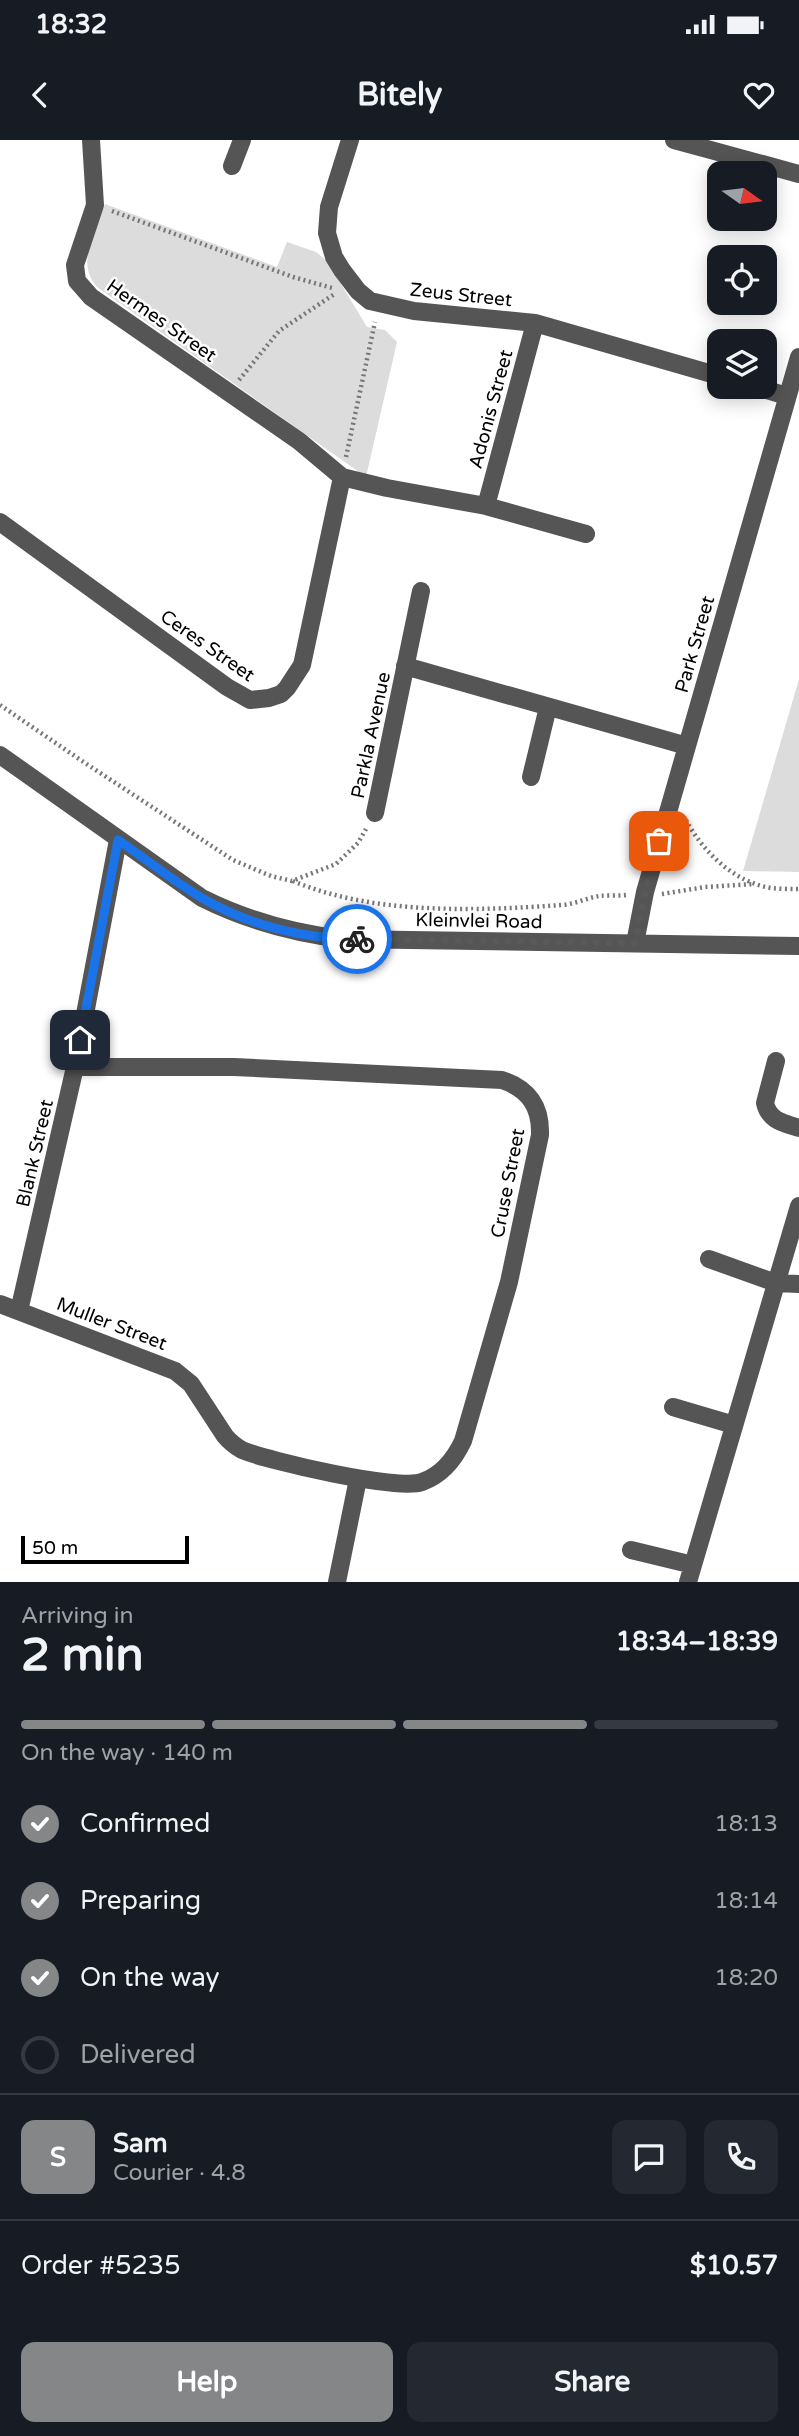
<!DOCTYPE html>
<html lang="en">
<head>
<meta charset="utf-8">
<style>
	body { margin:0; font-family:"Varela Round",sans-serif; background:#242831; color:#f1f3f6; height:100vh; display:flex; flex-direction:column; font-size:26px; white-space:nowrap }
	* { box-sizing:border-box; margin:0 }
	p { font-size:23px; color:#9ea1a6 }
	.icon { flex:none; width:38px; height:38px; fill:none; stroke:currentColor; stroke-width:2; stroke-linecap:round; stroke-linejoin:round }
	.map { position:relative; height:1442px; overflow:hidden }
	.panel { display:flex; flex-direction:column; background:#171b24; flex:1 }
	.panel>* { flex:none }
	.needle { width:46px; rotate:104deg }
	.buttons { position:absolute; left:707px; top:21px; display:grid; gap:14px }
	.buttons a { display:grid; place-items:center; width:70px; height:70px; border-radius:14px; background:#171b24; box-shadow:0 4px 18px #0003; font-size:35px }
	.scale { position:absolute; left:21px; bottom:18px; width:168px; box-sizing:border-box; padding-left:7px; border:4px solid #000; border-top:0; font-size:19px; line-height:24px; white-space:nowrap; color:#000; -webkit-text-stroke:5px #fff; paint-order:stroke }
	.pin { position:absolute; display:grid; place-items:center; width:60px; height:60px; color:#fff; margin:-30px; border-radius:14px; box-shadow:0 4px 10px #0006 }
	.courier { position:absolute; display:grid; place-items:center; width:70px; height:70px; margin:-35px; border:5px solid #1a73e8; border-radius:50%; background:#fff; color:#222; box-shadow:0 2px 9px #0007 }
	.headline em { font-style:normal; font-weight:700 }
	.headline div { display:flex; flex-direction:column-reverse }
	.headline { display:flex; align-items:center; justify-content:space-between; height:119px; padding:0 21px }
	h1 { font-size:46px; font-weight:700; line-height:52px }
	.bar { display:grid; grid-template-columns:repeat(4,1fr); gap:10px 7px; align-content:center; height:84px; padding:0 21px }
	.bar i { height:9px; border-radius:5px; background:#363941 }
	.bar .on { background:#858687 }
	.bar p { grid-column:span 4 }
	.line { display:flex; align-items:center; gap:18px; padding:0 21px; border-top:2px solid #363941 }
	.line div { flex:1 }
	.round { display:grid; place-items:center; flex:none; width:74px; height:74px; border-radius:14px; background:#242831 }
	ol { padding:0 21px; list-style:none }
	li { display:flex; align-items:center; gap:21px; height:77px }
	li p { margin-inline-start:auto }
	li .icon { padding:7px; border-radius:50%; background:#858687; color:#fff; stroke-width:4 }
	li:last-child { color:#9ea1a6 }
	li i { width:38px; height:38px; border:4px solid #363941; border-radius:50% }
	.action { display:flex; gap:14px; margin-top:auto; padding:14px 21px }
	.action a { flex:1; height:80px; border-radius:14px; background:#858687; color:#fff; font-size:28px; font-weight:700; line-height:80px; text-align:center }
	.action a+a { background:#242831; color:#f1f3f6 }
	.status { display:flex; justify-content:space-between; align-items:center; height:49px; padding:0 35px; background:#171b24; direction:ltr }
	.status svg { height:19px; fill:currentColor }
	header { display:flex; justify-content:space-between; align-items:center; height:91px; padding:0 21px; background:#171b24; font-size:32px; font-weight:700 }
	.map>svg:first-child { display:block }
</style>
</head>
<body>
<div class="status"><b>18:32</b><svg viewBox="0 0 49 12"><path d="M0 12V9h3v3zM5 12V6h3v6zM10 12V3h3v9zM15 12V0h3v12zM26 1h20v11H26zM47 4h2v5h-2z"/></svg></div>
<header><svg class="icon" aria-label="back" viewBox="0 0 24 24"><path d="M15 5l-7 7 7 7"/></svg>Bitely<svg class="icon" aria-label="heart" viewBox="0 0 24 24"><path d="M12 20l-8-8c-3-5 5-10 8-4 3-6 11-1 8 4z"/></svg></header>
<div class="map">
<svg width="799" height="1442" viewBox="0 0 799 1442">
	<rect width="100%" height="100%" fill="#fff"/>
	<path fill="#dcdcdc" d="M 105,64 L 277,127 L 287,102 L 316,112 L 327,121 L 367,187 L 385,190 L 397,202 L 366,337 L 97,147 C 75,122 96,91 105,64 Z
		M 799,539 L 799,732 L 743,731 Z"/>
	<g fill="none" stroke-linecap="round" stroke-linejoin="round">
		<path stroke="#777" stroke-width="4.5" stroke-dasharray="2 3.5" stroke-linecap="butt" d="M 112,71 L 293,137 L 332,148
			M 239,240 L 279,191 L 336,153
			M 346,317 L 375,182
			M 0,565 L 85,623 L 233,720 L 271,736 L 292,741 L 336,724 L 358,703 L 366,689
			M 686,680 C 703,712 734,742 771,748 C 780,749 790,749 799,749
			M 293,741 C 374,775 475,771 562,765 C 575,764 587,758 599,756 C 607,755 617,756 626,755
			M 662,754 L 705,747 L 754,744"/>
		<path stroke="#555" stroke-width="18" d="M 91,0 L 95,65 L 75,125 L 77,141 L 91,157 L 299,301 L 342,337 L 387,348 L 486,366 L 586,394
			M 350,0 L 329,67 L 327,93 L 334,117 L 342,130 L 358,151 L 370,161 L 414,171 L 535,183 L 719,236
			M 674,0 L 799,34
			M 232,26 L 242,0
			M 756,247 L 787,256
			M 486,366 L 535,183
			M 0,382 L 227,547 L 250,560 L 269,558 L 281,554 L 287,548 L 302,525 L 342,337
			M 405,526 L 687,606
			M 0,615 L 202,758 C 248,781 292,793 343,799 L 799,806
			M 531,637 L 548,567
			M 375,673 L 421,451
			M 635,803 L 645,752 L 799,217
			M 776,921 L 765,963 C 769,981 784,983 799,988
			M 709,1119 L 776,1143 L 799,1144
			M 0,1164 L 175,1231 L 191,1244 L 225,1296 C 230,1302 235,1306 242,1310 C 268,1321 398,1351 422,1342 C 442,1335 454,1320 463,1301 L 509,1142 L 540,995 C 541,967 529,949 502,940 L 234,927 L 75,927
			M 19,1171 L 75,927 L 118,700
			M 673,1267 L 734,1285
			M 631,1410 L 693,1425
			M 337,1442 L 358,1339
			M 688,1442 L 799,1066"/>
	</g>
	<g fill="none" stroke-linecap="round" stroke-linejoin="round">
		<path stroke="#595959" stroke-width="7" stroke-dasharray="0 12.6" d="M 357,799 L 635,803 L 645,752 L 659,701"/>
		<path stroke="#1a73e8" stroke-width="9" d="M 80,900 L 118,700 C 146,719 173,741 202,758 C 248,785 304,799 357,799"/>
	</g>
	<g text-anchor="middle" stroke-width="5" stroke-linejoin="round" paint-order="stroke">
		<g font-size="19" fill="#000" stroke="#fff">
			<text transform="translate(461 154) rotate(6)" y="7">Zeus Street</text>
			<text transform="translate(162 180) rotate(35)" y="7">Hermes Street</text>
			<text transform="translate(490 269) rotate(-75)" y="7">Adonis Street</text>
			<text transform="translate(694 504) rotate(-74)" y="7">Park Street</text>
			<text transform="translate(208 505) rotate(35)" y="7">Ceres Street</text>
			<text transform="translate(370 595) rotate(-78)" y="7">Parkla Avenue</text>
			<text transform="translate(479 780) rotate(1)" y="7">Kleinvlei Road</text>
			<text transform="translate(34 1013) rotate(-77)" y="7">Blank Street</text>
			<text transform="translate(507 1043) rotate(-79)" y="7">Cruse Street</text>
			<text transform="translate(112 1183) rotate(21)" y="7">Muller Street</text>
		</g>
	</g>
</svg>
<div class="buttons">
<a><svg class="needle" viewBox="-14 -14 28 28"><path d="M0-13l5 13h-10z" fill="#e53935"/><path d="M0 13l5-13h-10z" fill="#9ea1a6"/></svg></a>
<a><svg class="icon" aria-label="locate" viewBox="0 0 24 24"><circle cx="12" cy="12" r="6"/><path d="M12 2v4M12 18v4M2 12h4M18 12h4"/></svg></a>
<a><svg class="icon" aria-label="layers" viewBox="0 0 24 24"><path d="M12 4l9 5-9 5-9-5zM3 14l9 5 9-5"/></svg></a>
</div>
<div class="scale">50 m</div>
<div class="pin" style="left:659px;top:701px;background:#ea580c"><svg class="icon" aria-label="bag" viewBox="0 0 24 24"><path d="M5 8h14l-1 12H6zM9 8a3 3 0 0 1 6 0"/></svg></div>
<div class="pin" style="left:80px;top:900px;background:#1f2937"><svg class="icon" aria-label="home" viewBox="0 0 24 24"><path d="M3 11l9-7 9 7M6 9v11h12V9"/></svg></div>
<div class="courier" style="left:357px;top:799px"><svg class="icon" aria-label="bike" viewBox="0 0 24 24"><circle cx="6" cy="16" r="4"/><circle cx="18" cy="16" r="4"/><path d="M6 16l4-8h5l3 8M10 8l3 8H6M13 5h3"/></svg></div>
</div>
<section class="panel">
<div class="headline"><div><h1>2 min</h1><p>Arriving in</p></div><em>18:34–18:39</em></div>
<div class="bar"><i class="on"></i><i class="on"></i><i class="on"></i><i></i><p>On the way · 140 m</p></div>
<ol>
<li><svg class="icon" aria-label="check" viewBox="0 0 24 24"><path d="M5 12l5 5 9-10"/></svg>Confirmed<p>18:13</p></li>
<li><svg class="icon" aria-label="check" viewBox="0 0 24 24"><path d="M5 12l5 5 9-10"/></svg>Preparing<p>18:14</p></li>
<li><svg class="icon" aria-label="check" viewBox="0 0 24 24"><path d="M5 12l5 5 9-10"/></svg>On the way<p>18:20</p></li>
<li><i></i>Delivered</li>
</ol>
<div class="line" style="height:126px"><b class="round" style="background:#858687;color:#fff">S</b><div><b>Sam</b><p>Courier · 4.8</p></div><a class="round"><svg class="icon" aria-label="chat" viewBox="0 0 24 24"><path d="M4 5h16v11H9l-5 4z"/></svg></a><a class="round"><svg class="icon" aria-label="phone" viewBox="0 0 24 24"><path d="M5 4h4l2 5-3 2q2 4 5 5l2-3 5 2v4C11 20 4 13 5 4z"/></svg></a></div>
<div class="line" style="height:91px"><div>Order #5235</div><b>$10.57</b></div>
<div class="action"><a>Help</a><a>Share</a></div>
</section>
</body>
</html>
